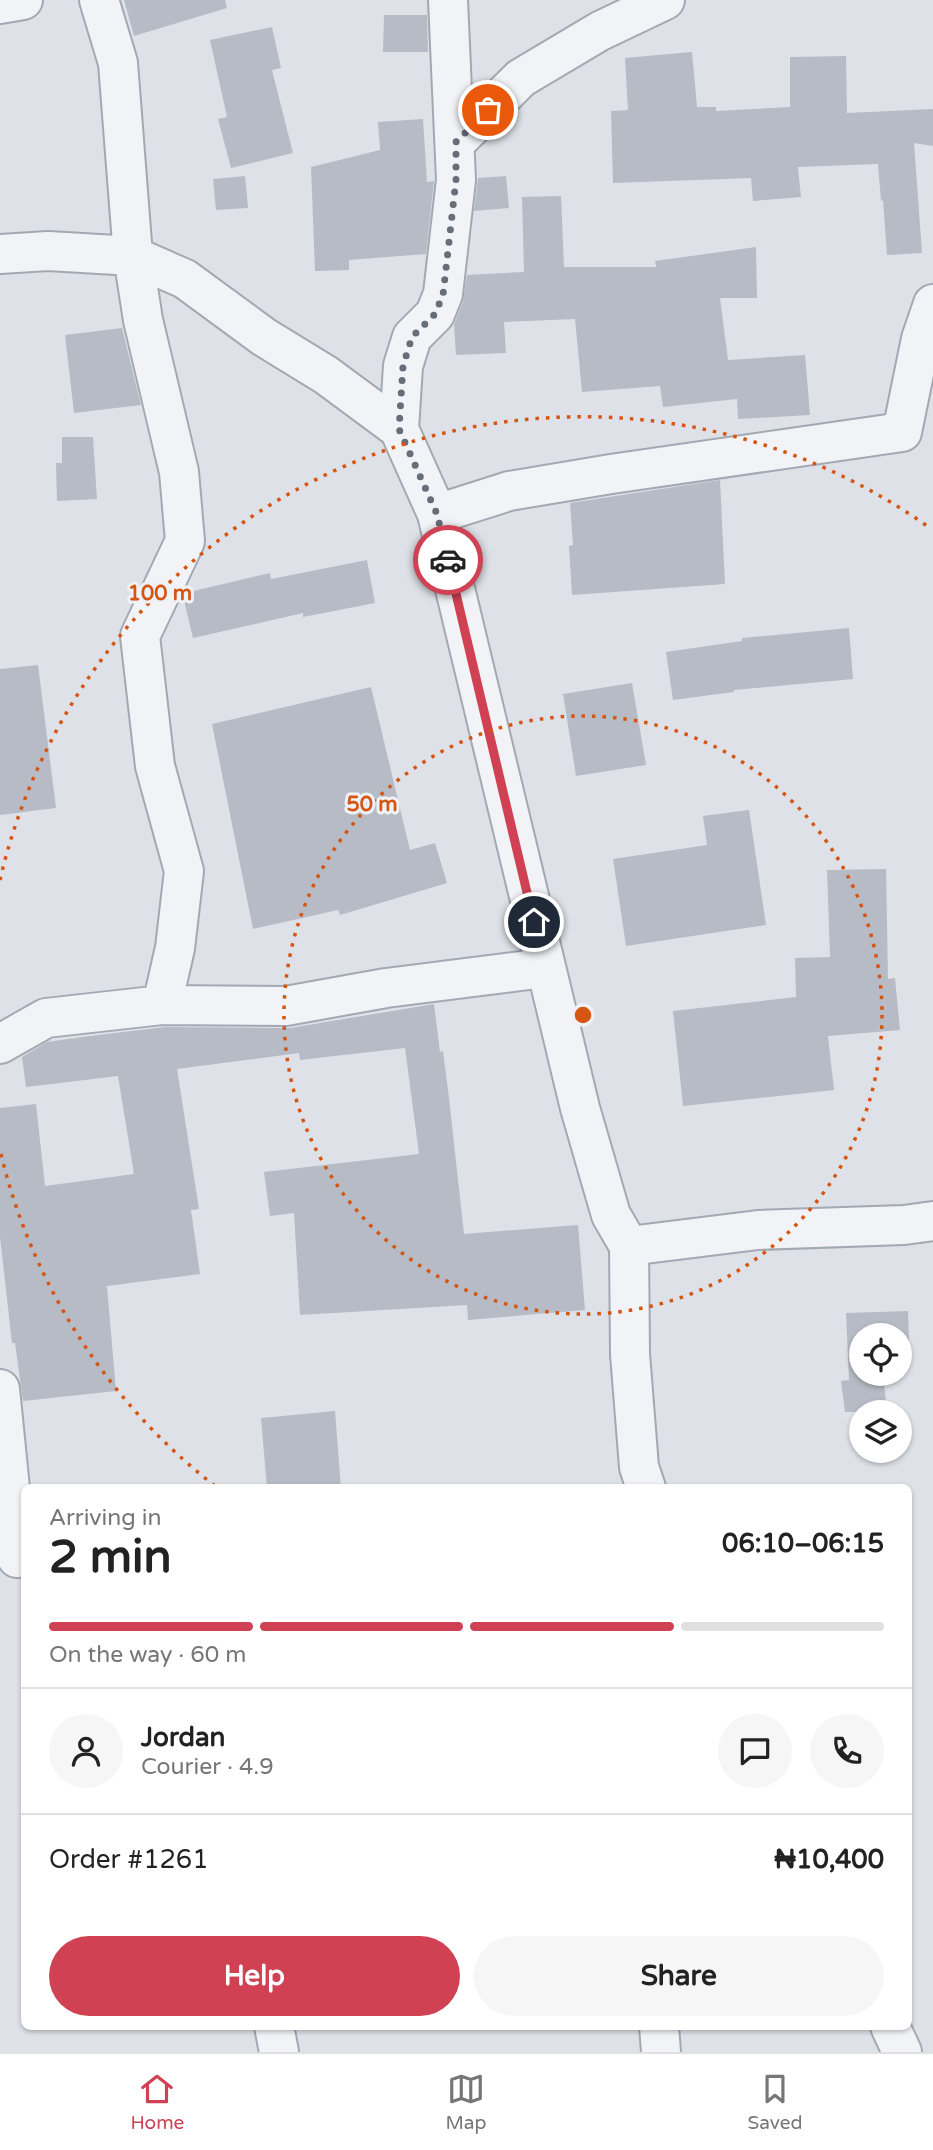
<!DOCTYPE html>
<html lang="en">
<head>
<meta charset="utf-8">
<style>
	body { margin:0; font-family:"Varela Round",sans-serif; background:#f6f6f6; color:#222; height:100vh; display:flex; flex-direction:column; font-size:26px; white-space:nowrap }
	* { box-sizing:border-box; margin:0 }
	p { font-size:23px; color:#767676 }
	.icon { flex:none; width:38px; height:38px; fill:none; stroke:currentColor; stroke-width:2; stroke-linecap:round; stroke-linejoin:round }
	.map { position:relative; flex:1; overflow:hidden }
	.panel { position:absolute; left:21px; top:1484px; width:891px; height:546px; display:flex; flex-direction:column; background:#fff; border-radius:10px; box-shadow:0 2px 5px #0004 }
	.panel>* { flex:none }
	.fabs { position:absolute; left:849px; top:1323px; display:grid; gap:14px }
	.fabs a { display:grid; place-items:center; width:63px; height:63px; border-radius:50%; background:#fff; box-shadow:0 2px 5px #0004; font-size:35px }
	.pin { position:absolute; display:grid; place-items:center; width:60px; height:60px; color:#fff; margin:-30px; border:4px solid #fff; border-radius:50%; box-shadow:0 2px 7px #0007 }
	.courier { position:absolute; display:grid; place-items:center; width:70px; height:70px; margin:-35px; border:5px solid #cf4153; border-radius:50%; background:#fff; color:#222; box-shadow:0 2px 9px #0007 }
	.overview em { font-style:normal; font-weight:700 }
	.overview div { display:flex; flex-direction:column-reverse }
	.overview { display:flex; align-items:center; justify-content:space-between; height:119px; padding:0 28px }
	h1 { font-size:46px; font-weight:700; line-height:52px }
	.bar { display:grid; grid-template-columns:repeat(4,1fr); gap:10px 7px; align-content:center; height:84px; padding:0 28px }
	.bar i { height:9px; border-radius:5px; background:#e0e0e0 }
	.bar .selected { background:#cf4153 }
	.bar p { grid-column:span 4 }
	.line { display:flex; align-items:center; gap:18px; padding:0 28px; border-top:2px solid #e0e0e0 }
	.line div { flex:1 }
	.round { display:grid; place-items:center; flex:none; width:74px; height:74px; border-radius:37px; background:#f6f6f6 }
	.action { display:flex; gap:14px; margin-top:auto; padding:14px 28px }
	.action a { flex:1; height:80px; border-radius:42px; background:#cf4153; color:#fff; font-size:28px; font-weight:700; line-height:80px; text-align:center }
	.action a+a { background:#f6f6f6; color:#222 }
	.tabs { display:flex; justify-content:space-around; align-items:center; height:98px; border-top:2px solid #e0e0e0; background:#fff; font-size:19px; color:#767676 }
	.tabs a { display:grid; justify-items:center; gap:4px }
	.tabs .selected { color:#cf4153 }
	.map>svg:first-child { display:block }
</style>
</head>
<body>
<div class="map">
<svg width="933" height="2052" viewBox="0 0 933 2052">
	<rect width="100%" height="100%" fill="#dee2e8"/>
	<path fill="#b6bbc5" d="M 124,0 L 225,0 L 227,8 L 134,36 Z
		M 384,15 L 427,15 L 428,52 L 383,52 Z
		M 272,27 L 281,68 L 272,70 L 293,153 L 231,168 L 218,119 L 227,117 L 210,40 Z
		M 692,52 L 697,107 L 716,107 L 716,111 L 790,107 L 790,57 L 846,56 L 847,113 L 933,109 L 933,146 L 914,143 L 922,253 L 887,255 L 883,200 L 881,201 L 878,164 L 798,167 L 801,197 L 753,201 L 751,178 L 613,183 L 611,111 L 628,110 L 625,58 Z
		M 423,119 L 427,182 L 434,181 L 426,254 L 349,260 L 349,270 L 315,271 L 311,167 L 380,150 L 378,122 Z
		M 245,176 L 248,208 L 216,210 L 213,179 Z
		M 506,176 L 509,208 L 474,211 L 478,178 Z
		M 561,196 L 564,267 L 656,267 L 655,261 L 756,247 L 757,298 L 720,298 L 728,360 L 805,355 L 810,415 L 738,419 L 737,399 L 663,407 L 660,386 L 582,392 L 575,319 L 504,322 L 506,353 L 456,355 L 454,324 L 463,302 L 467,275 L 524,272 L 522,197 Z
		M 122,328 L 141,405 L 74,413 L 65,335 Z
		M 62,437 L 93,437 L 97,499 L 57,501 L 56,463 L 62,463 Z
		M 720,480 L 725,584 L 572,595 L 569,546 L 573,545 L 570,503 Z
		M 367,560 L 375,603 L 303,617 L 303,613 L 193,638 L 183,596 L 185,593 L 270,573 L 271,579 Z
		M 849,628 L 853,679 L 734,690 L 734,692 L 673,700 L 666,652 L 742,641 L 742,638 Z
		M 38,665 L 56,808 L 0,815 L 0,669 Z
		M 632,683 L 646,765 L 576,776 L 563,694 Z
		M 371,687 L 410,850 L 435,843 L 447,883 L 340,915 L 338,910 L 253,929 L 212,724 Z
		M 749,810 L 766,925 L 626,946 L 613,859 L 707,845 L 703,816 Z
		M 886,869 L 888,979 L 895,978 L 900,1030 L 828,1036 L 834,1090 L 683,1106 L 673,1011 L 796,997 L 795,958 L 830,957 L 827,870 Z
		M 434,1004 L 440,1052 L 443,1051 L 449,1098 L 464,1234 L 578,1225 L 585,1310 L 468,1320 L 467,1305 L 300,1315 L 294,1213 L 270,1216 L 264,1172 L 419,1154 L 405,1048 L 300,1060 L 299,1053 L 177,1069 L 199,1209 L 191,1210 L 200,1274 L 107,1286 L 116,1391 L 23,1401 L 15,1343 L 12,1343 L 0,1237 L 0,1108 L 36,1104 L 45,1186 L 134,1174 L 118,1076 L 26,1087 L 22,1057 L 47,1042 L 90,1036 L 165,1027 L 290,1028 Z
		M 908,1311 L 910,1366 L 900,1366 L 900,1335 L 861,1335 L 861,1374 L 883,1374 L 887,1412 L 845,1412 L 841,1381 L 849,1380 L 846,1313 Z
		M 335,1411 L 341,1488 L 267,1488 L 261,1418 Z"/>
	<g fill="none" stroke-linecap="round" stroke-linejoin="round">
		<defs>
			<path id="street" d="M 99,0 L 118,63 L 133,256 L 185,279 L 264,337 L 326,375 L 399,429 L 437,514 L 580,1108 L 611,1215 L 629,1246 L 630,1354 L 639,1467 L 646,1488
				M 0,4 L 23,0
				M 456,142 L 521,78 L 600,31 L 665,0
				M 0,254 L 48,251 L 133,256 L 143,320 L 179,472 L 185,541 L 140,636 L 155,766 L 184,871 L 175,948 L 162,1005 L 46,1018 L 0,1044
				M 399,429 L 403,366 L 412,337 L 435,314 L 443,294 L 456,180 L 448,0
				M 437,514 L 509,491 L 611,474 L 902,432 L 921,339 L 933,304
				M 162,1005 L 286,1006 L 386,988 L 545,968
				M 629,1246 L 758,1230 L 904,1225 L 933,1221
				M 0,1389 L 17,1558
				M 274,2026 L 279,2052
				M 659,2026 L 661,2052
				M 890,2026 L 902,2052"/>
		</defs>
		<use href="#street" stroke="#a3a9b2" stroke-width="42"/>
		<use href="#street" stroke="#f1f3f6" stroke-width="38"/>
	</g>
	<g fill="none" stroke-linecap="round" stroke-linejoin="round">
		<path stroke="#676e7a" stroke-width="7" stroke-dasharray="0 12.6" d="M 448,560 L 437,514 L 399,429 L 403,366 L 412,337 L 435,314 L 443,295 L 456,180 L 456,142 L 488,110"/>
		<path stroke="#cf4153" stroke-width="9" d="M 448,560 L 534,922"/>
	</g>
	<g fill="none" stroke="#d55511" stroke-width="3.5" stroke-dasharray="3.5 7">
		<circle cx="583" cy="1015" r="299"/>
		<path d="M215 1486A598 598 0 0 1 0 1150M0 880A598 598 0 0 1 930 528"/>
	</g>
	<circle cx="583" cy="1015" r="10" fill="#d55511" stroke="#eef1f6" stroke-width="3.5"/>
	<g font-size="21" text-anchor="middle" font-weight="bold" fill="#d55511" stroke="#eef1f6" stroke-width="6" stroke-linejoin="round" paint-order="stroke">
		<text x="160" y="600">100 m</text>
		<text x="372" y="811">50 m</text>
	</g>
</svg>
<div class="fabs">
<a><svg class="icon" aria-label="locate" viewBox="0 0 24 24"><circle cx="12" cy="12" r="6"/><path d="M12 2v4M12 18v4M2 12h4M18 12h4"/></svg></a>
<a><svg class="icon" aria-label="layers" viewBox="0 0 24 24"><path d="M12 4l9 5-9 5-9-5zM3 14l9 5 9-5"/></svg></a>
</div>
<div class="pin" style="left:488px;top:110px;background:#ea580c"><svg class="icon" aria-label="bag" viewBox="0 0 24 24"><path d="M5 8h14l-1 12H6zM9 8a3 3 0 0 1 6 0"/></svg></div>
<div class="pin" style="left:534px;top:922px;background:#1f2937"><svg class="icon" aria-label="home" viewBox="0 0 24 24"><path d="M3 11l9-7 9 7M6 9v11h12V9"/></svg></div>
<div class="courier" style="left:448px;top:560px"><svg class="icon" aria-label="car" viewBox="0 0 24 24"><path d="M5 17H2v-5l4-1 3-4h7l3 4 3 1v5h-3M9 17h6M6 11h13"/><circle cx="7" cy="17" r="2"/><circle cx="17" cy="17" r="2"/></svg></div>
<section class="panel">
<div class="overview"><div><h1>2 min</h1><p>Arriving in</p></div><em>06:10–06:15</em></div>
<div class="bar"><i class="selected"></i><i class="selected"></i><i class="selected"></i><i></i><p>On the way · 60 m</p></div>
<div class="line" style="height:126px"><a class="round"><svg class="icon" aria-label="person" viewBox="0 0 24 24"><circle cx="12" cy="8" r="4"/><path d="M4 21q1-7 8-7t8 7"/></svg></a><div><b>Jordan</b><p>Courier · 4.9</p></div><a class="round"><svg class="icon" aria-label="chat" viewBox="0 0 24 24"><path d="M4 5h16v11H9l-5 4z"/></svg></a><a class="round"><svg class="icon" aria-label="phone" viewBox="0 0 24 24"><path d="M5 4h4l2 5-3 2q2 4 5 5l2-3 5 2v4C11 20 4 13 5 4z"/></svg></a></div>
<div class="line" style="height:91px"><div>Order #1261</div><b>₦10,400</b></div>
<div class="action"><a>Help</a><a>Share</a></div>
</section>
</div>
<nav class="tabs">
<a class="selected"><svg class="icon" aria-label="home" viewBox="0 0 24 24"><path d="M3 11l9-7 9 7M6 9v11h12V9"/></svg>Home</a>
<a><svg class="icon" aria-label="map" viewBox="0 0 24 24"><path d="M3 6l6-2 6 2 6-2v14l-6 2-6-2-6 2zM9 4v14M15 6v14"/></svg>Map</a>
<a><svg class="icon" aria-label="saved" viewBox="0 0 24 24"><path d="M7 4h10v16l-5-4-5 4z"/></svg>Saved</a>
</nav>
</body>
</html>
